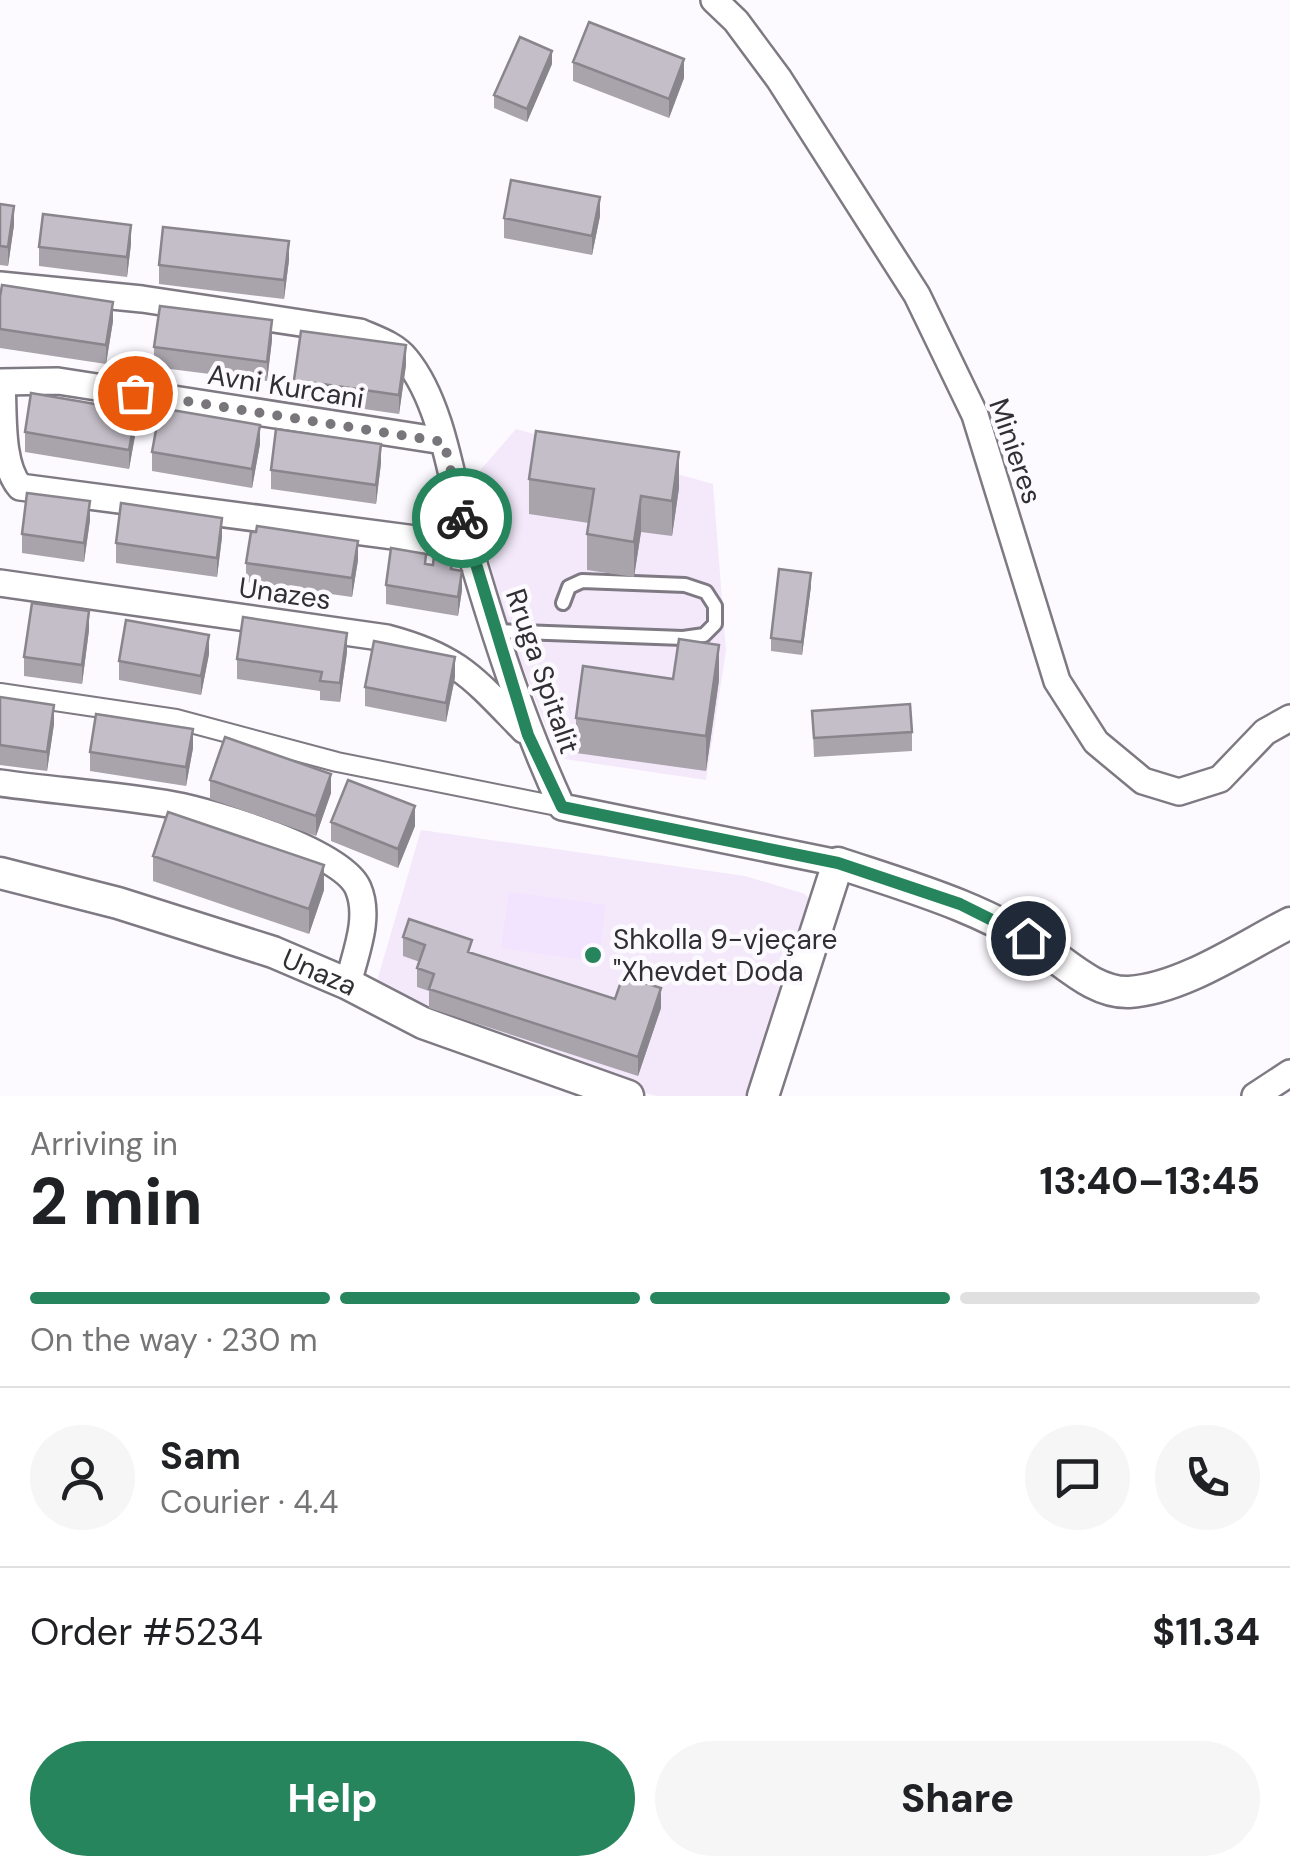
<!DOCTYPE html>
<html lang="en">
<head>
<meta charset="utf-8">
<style>
	body { margin:0; font-family:"DM Sans",sans-serif; background:#f6f6f6; color:#202124; height:100vh; display:flex; flex-direction:column; font-size:38px; white-space:nowrap }
	* { box-sizing:border-box; margin:0 }
	p { font-size:32px; color:#757577 }
	.icon { flex:none; width:55px; height:55px; fill:none; stroke:currentColor; stroke-width:2; stroke-linecap:round; stroke-linejoin:round }
	.map { position:relative; height:1096px; overflow:hidden }
	.sheet { display:flex; flex-direction:column; background:#fff; flex:1 }
	.sheet>* { flex:none }
	.pin { position:absolute; display:grid; place-items:center; width:85px; height:85px; color:#fff; margin:-42px; border:5px solid #fff; border-radius:50%; box-shadow:0 2px 10px #0007 }
	.courier { position:absolute; display:grid; place-items:center; width:100px; height:100px; margin:-50px; border:8px solid #26855d; border-radius:50%; background:#fff; color:#222; box-shadow:0 2px 12px #0007 }
	.head em { font-style:normal; font-weight:800 }
	.head div { display:flex; flex-direction:column-reverse }
	.head { display:flex; align-items:center; justify-content:space-between; height:170px; padding:0 30px }
	h1 { font-size:65px; font-weight:800; line-height:75px }
	.bar { display:grid; grid-template-columns:repeat(4,1fr); gap:15px 10px; align-content:center; height:120px; padding:0 30px }
	.bar i { height:12px; border-radius:8px; background:#e0e0e0 }
	.bar .current { background:#26855d }
	.bar p { grid-column:span 4 }
	.line { display:flex; align-items:center; gap:25px; padding:0 30px; border-top:2px solid #e0e0e0 }
	.line div { flex:1 }
	.round { display:grid; place-items:center; flex:none; width:105px; height:105px; border-radius:52px; background:#f6f6f6 }
	.cta { display:flex; gap:20px; margin-top:auto; padding:20px 30px }
	.cta a { flex:1; height:115px; border-radius:60px; background:#26855d; color:#fff; font-size:40px; font-weight:800; line-height:115px; text-align:center }
	.cta a+a { background:#f6f6f6; color:#202124 }
	.map>svg:first-child { display:block }
</style>
</head>
<body>
<div class="map">
<svg width="1290" height="1096" viewBox="0 0 1290 1096">
	<rect width="100%" height="100%" fill="#fcf9ff"/>
	<path fill="#f3e9fa" d="M 516,429 L 713,484 L 726,651 L 706,780 L 558,758 L 503,616 L 485,539 L 477,474 Z
		M 421,830 L 745,876 L 805,894 L 813,903 L 757,1096 L 657,1096 L 644,1093 L 439,1021 L 375,988 Z"/>
	<path fill="#f2e3fe" d="M 509,892 L 606,905 L 598,962 L 501,948 Z"/>
	<g fill="none" stroke-linecap="round" stroke-linejoin="round">
		<defs>
			<path id="service" d="M 496,631 L 683,638 L 704,635 L 715,624 L 715,606 L 706,592 L 685,585 L 582,581 L 569,587 L 563,603"/>
			<path id="pedestrian" d="M 0,693 L 176,719 L 337,762 L 562,807"/>
			<path id="minor" d="M 714,0 L 736,21 L 779,79 L 917,295 L 975,415 L 1057,681 L 1096,742 L 1143,781 L 1179,792 L 1220,779 L 1265,732 L 1290,718
				M 0,285 L 142,299 L 360,332 C 376,339 395,345 406,359 C 444,405 453,490 469,547 C 495,636 523,723 562,807 L 838,863
				M 0,382 L 58,381 L 443,441
				M 2,382 C 4,413 0,464 20,487 L 469,546
				M 0,583 L 387,638 C 459,657 474,679 524,730
				M 0,783 C 58,791 117,795 174,805 C 213,812 342,851 358,888 C 371,918 355,954 348,984
				M 1255,1096 L 1290,1073"/>
			<g id="tertiary">
				<path id="s1" d="M 0,873 L 118,903 L 273,952 L 348,984 L 423,1023 L 628,1096"/>
				<path d="M 763,1096 L 838,863 C 910,887 985,908 1048,952 C 1072,969 1098,993 1129,992 C 1182,989 1243,947 1290,923"/>
			</g>
		</defs>
		<use href="#service" stroke="#7e7982" stroke-width="18"/>
		<use href="#pedestrian" stroke="#7e7982" stroke-width="22"/>
		<use href="#minor" stroke="#7e7982" stroke-width="30"/>
		<use href="#tertiary" stroke="#7e7982" stroke-width="35"/>
		<use href="#service" stroke="#fff" stroke-width="12"/>
		<use href="#pedestrian" stroke="#fff" stroke-width="18"/>
		<use href="#minor" stroke="#fff" stroke-width="25"/>
		<use href="#tertiary" stroke="#fff" stroke-width="30"/>
	</g>
	<path fill="#a9a3ac" d="M 573,62 L 684,78 L 669,118 L 573,81 Z
		M 552,64 L 527,122 L 494,108 L 494,95 Z
		M 0,204 L 14,225 L 8,266 L 0,265 Z
		M 600,216 L 592,255 L 504,238 L 504,218 Z
		M 131,244 L 127,277 L 39,266 L 39,247 Z
		M 289,260 L 284,299 L 159,284 L 159,265 Z
		M 0,297 L 113,321 L 106,364 L 0,348 Z
		M 272,340 L 267,381 L 154,367 L 154,347 Z
		M 406,365 L 399,414 L 294,399 L 294,380 Z
		M 136,430 L 129,469 L 25,452 L 25,432 Z
		M 260,444 L 252,488 L 152,471 L 152,452 Z
		M 381,463 L 376,504 L 271,489 L 271,470 Z
		M 529,479 L 679,488 L 672,536 L 641,532 L 634,577 L 587,570 L 587,534 L 589,523 L 529,514 Z
		M 90,520 L 84,562 L 22,553 L 22,534 Z
		M 222,537 L 217,577 L 116,563 L 116,543 Z
		M 358,560 L 352,597 L 246,582 L 246,563 Z
		M 426,565 L 453,569 L 462,590 L 458,616 L 386,604 L 386,585 Z
		M 811,586 L 802,655 L 771,651 L 771,638 Z
		M 89,630 L 82,684 L 24,676 L 24,657 Z
		M 347,652 L 340,702 L 320,700 L 320,691 L 237,679 L 237,659 Z
		M 209,654 L 201,695 L 119,680 L 119,661 Z
		M 455,677 L 446,722 L 365,706 L 365,687 Z
		M 719,680 L 706,771 L 576,753 L 576,718 Z
		M 0,697 L 54,724 L 47,771 L 0,765 Z
		M 812,711 L 912,732 L 912,751 L 814,757 Z
		M 193,748 L 186,786 L 90,771 L 90,752 Z
		M 210,780 L 331,793 L 316,836 L 210,799 Z
		M 331,822 L 415,826 L 398,868 L 331,841 Z
		M 153,856 L 324,890 L 309,934 L 153,881 Z
		M 403,937 L 472,953 L 615,999 L 661,1008 L 638,1076 L 429,1008 L 429,991 L 417,987 L 417,968 L 420,962 L 403,956 Z"/>
	<path fill="#89858c" d="M 552,51 L 552,64 L 527,122 L 527,109 Z
		M 684,59 L 684,78 L 669,118 L 669,99 Z
		M 600,197 L 600,216 L 592,255 L 592,236 Z
		M 14,206 L 14,225 L 8,266 L 8,247 Z
		M 131,225 L 131,244 L 127,277 L 127,257 Z
		M 289,241 L 289,260 L 284,299 L 284,280 Z
		M 113,302 L 113,321 L 106,364 L 106,345 Z
		M 272,320 L 272,340 L 267,381 L 267,362 Z
		M 406,345 L 406,365 L 399,414 L 399,395 Z
		M 136,411 L 136,430 L 129,469 L 129,450 Z
		M 260,425 L 260,444 L 252,488 L 252,469 Z
		M 381,444 L 381,463 L 376,504 L 376,485 Z
		M 679,452 L 679,488 L 672,536 L 672,501 Z
		M 641,496 L 641,532 L 634,577 L 634,542 Z
		M 90,501 L 90,520 L 84,562 L 84,543 Z
		M 222,518 L 222,537 L 217,577 L 217,558 Z
		M 358,541 L 358,560 L 352,597 L 352,578 Z
		M 462,571 L 462,590 L 458,616 L 458,597 Z
		M 811,573 L 811,586 L 802,655 L 802,642 Z
		M 89,611 L 89,630 L 82,684 L 82,665 Z
		M 347,633 L 347,652 L 340,702 L 340,683 Z
		M 209,635 L 209,654 L 201,695 L 201,676 Z
		M 719,645 L 719,680 L 706,771 L 706,736 Z
		M 455,657 L 455,677 L 446,722 L 446,703 Z
		M 54,705 L 54,724 L 47,771 L 47,752 Z
		M 193,729 L 193,748 L 186,786 L 186,767 Z
		M 331,774 L 331,793 L 316,836 L 316,816 Z
		M 415,806 L 415,826 L 398,868 L 398,849 Z
		M 324,865 L 324,890 L 309,934 L 309,909 Z
		M 661,988 L 661,1008 L 638,1076 L 638,1057 Z"/>
	<path fill="#c4bec8" stroke="#89858c" stroke-width="2.5" d="M 589,22 L 684,59 L 669,99 L 573,62 Z
		M 520,37 L 552,51 L 527,109 L 494,95 Z
		M 511,180 L 600,197 L 592,236 L 504,218 Z
		M 0,204 L 14,206 L 8,247 L 0,246 Z
		M 43,214 L 131,225 L 127,257 L 39,247 Z
		M 163,227 L 289,241 L 284,280 L 159,265 Z
		M 2,285 L 113,302 L 106,345 L 0,329 L 0,297 Z
		M 160,306 L 272,320 L 267,362 L 154,347 Z
		M 301,331 L 406,345 L 399,395 L 294,380 Z
		M 31,393 L 136,411 L 129,450 L 25,432 Z
		M 160,408 L 260,425 L 252,469 L 152,452 Z
		M 276,429 L 381,444 L 376,485 L 271,470 Z
		M 536,431 L 679,452 L 672,501 L 641,496 L 634,542 L 587,534 L 594,489 L 529,479 Z
		M 27,493 L 90,501 L 84,543 L 22,534 Z
		M 121,503 L 222,518 L 217,558 L 116,543 Z
		M 257,526 L 358,541 L 352,578 L 246,563 L 251,532 L 256,532 Z
		M 391,548 L 426,554 L 425,564 L 433,565 L 434,555 L 453,558 L 451,569 L 462,571 L 458,597 L 386,585 Z
		M 779,569 L 811,573 L 802,642 L 771,638 Z
		M 32,603 L 89,611 L 82,665 L 24,657 Z
		M 243,617 L 347,633 L 340,683 L 320,681 L 322,672 L 237,659 Z
		M 126,620 L 209,635 L 201,676 L 119,661 Z
		M 679,639 L 719,645 L 706,736 L 576,718 L 583,666 L 673,679 Z
		M 374,641 L 455,657 L 446,703 L 365,687 Z
		M 0,697 L 54,705 L 47,752 L 0,745 Z
		M 910,704 L 912,732 L 814,738 L 812,711 Z
		M 96,714 L 193,729 L 186,767 L 90,752 Z
		M 225,737 L 331,774 L 316,816 L 210,780 Z
		M 348,780 L 415,806 L 398,849 L 331,822 Z
		M 168,812 L 324,865 L 309,909 L 153,856 Z
		M 409,919 L 472,940 L 468,952 L 615,999 L 623,976 L 661,988 L 638,1057 L 429,989 L 434,974 L 417,968 L 425,945 L 403,937 Z"/>
	<g fill="none" stroke-linecap="round" stroke-linejoin="round">
		<path stroke="#78767a" stroke-width="10" stroke-dasharray="0 18" d="M 135,393 L 444,442 L 462,518"/>
		<path stroke="#26855d" stroke-width="12" d="M 462,518 L 528,735 L 562,807 L 838,863 L 960,904 L 1028,938"/>
	</g>
	<circle fill="#26855d" stroke="#fcf9ff" stroke-width="4" cx="593" cy="955" r="10"/>
	<g text-anchor="middle" stroke-width="9" stroke-linejoin="round" paint-order="stroke">
		<g font-size="28" fill="#312f33" stroke="#fcf9ff">
			<text transform="translate(286 386) rotate(9)" y="10">Avni Kurcani</text>
			<text transform="translate(1016 451) rotate(71)" y="10">Minieres</text>
			<text transform="translate(285 593) rotate(8)" y="10">Unazes</text>
			<text transform="translate(543 671) rotate(71)" y="10">Rruga Spitalit</text>
			<text dy="10" stroke="none"><textPath href="#s1" startOffset="335">Unaza</textPath></text>
		</g>
		<g font-size="28" fill="#312f33" stroke="#fcf9ff" text-anchor="start">
			<text x="613" y="949">Shkolla 9-vjeçare<tspan x="613" dy="32">"Xhevdet Doda</tspan></text>
		</g>
	</g>
</svg>
<div class="pin" style="left:135px;top:393px;background:#ea580c"><svg class="icon" aria-label="bag" viewBox="0 0 24 24"><path d="M5 8h14l-1 12H6zM9 8a3 3 0 0 1 6 0"/></svg></div>
<div class="pin" style="left:1028px;top:938px;background:#1f2937"><svg class="icon" aria-label="home" viewBox="0 0 24 24"><path d="M3 11l9-7 9 7M6 9v11h12V9"/></svg></div>
<div class="courier" style="left:462px;top:518px"><svg class="icon" aria-label="bike" viewBox="0 0 24 24"><circle cx="6" cy="16" r="4"/><circle cx="18" cy="16" r="4"/><path d="M6 16l4-8h5l3 8M10 8l3 8H6M13 5h3"/></svg></div>
</div>
<section class="sheet">
<div class="head"><div><h1>2 min</h1><p>Arriving in</p></div><em>13:40–13:45</em></div>
<div class="bar"><i class="current"></i><i class="current"></i><i class="current"></i><i></i><p>On the way · 230 m</p></div>
<div class="line" style="height:180px"><a class="round"><svg class="icon" aria-label="person" viewBox="0 0 24 24"><circle cx="12" cy="8" r="4"/><path d="M4 21q1-7 8-7t8 7"/></svg></a><div><b>Sam</b><p>Courier · 4.4</p></div><a class="round"><svg class="icon" aria-label="chat" viewBox="0 0 24 24"><path d="M4 5h16v11H9l-5 4z"/></svg></a><a class="round"><svg class="icon" aria-label="phone" viewBox="0 0 24 24"><path d="M5 4h4l2 5-3 2q2 4 5 5l2-3 5 2v4C11 20 4 13 5 4z"/></svg></a></div>
<div class="line" style="height:130px"><div>Order #5234</div><b>$11.34</b></div>
<div class="cta"><a>Help</a><a>Share</a></div>
</section>
</body>
</html>
